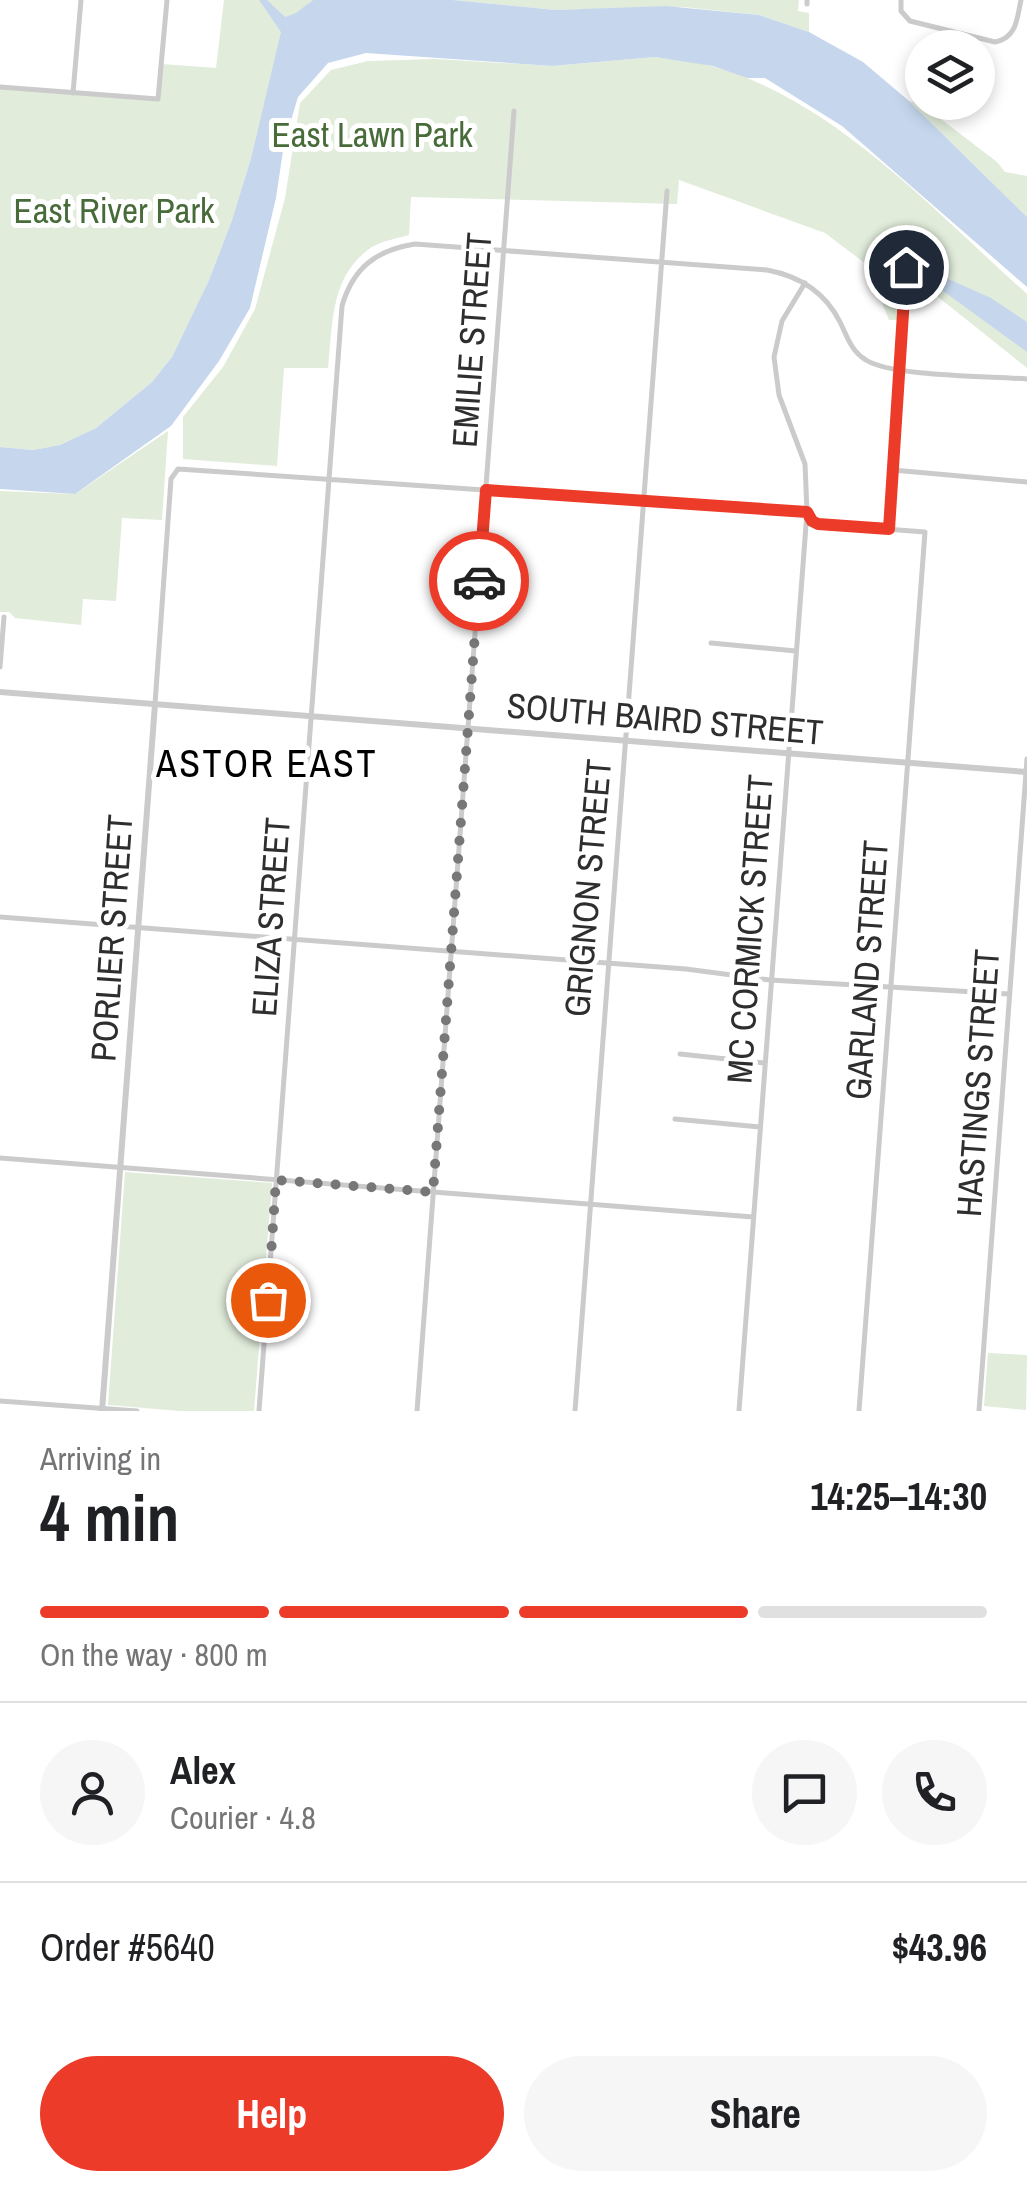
<!DOCTYPE html>
<html lang="en">
<head>
<meta charset="utf-8">
<style>
	body { margin:0; font-family:"Archivo Narrow",sans-serif; background:#f6f6f6; color:#202124; height:100vh; display:flex; flex-direction:column; font-size:38px; white-space:nowrap }
	* { box-sizing:border-box; margin:0 }
	p { font-size:32px; color:#757577 }
	.icon { flex:none; width:55px; height:55px; fill:none; stroke:currentColor; stroke-width:2; stroke-linecap:round; stroke-linejoin:round }
	.map { position:relative; height:1411px; overflow:hidden }
	.sheet { display:flex; flex-direction:column; background:#fff; flex:1 }
	.sheet>* { flex:none }
	.buttons { position:absolute; left:905px; top:30px; display:grid; gap:20px }
	.buttons a { display:grid; place-items:center; width:90px; height:90px; border-radius:50%; background:#fff; box-shadow:0 5px 15px #0003; font-size:50px }
	.pin { position:absolute; display:grid; place-items:center; width:85px; height:85px; color:#fff; margin:-42px; border:5px solid #fff; border-radius:50%; box-shadow:0 2px 10px #0007 }
	.courier { position:absolute; display:grid; place-items:center; width:100px; height:100px; margin:-50px; border:8px solid #ec3c29; border-radius:50%; background:#fff; color:#222; box-shadow:0 2px 12px #0007 }
	.headline em { font-style:normal; font-weight:800 }
	.headline div { display:flex; flex-direction:column-reverse }
	.headline { display:flex; align-items:center; justify-content:space-between; height:170px; padding:0 40px }
	h1 { font-size:65px; font-weight:800; line-height:75px }
	.bar { display:grid; grid-template-columns:repeat(4,1fr); gap:15px 10px; align-content:center; height:120px; padding:0 40px }
	.bar i { height:12px; border-radius:8px; background:#e0e0e0 }
	.bar .on { background:#ec3c29 }
	.bar p { grid-column:span 4 }
	.line { display:flex; align-items:center; gap:25px; padding:0 40px; border-top:2px solid #e0e0e0 }
	.line div { flex:1 }
	.round { display:grid; place-items:center; flex:none; width:105px; height:105px; border-radius:52px; background:#f6f6f6 }
	.action { display:flex; gap:20px; margin-top:auto; padding:20px 40px }
	.action a { flex:1; height:115px; border-radius:60px; background:#ec3c29; color:#fff; font-size:40px; font-weight:800; line-height:115px; text-align:center }
	.action a+a { background:#f6f6f6; color:#202124 }
	.map>svg:first-child { display:block }
</style>
</head>
<body>
<div class="map">
<svg width="1027" height="1411" viewBox="0 0 1027 1411">
	<rect width="100%" height="100%" fill="#fff"/>
	<path fill="#e1ecdb" d="M 224,0 L 313,0 L 282,32 L 251,158 L 232,220 L 209,280 L 172,357 L 152,382 L 96,428 L 60,445 L 33,450 L 0,447 L 0,87 L 158,99 L 162,64 L 216,68 Z
		M 453,0 L 799,0 L 798,11 L 809,13 L 809,32 L 759,15 L 683,7 L 556,10 Z
		M 655,57 C 674,60 696,61 715,67 C 835,101 935,212 1027,294 L 1027,368 L 913,277 L 901,276 L 899,320 L 889,320 L 866,264 L 825,233 L 679,180 L 677,204 L 411,197 L 409,235 C 398,238 382,241 372,247 C 330,275 333,323 328,368 L 284,368 L 277,466 L 183,459 L 183,417 L 223,367 L 255,309 L 285,198 L 300,103 L 331,70 L 368,61 L 436,59 L 552,66 Z
		M 909,101 L 920,103 L 997,162 L 1005,172 L 1027,176 L 1027,217 Z
		M 168,431 L 162,520 L 122,518 L 116,601 L 83,599 L 81,625 L 15,618 L 9,612 L 0,612 L 0,491 L 75,494 Z
		M 125,1172 L 272,1183 L 254,1411 L 180,1411 L 108,1405 Z
		M 988,1353 L 1027,1355 L 1026,1410 L 984,1406 Z"/>
	<path fill="#c6d7ed" d="M 259,0 L 267,0 L 285,17 L 296,13 L 313,0 L 453,0 L 556,10 L 666,6 L 759,15 L 809,32 L 863,62 L 909,101 L 1027,217 L 1027,287 L 842,126 L 765,78 L 747,78 L 713,66 L 655,57 L 552,66 L 366,53 L 328,63 L 298,97 L 284,144 L 276,198 L 250,308 L 219,361 L 171,426 L 75,494 L 0,489 L 0,447 L 33,450 L 60,445 L 96,428 L 152,382 L 172,357 L 209,280 L 232,220 L 251,158 L 281,32 Z
		M 928,270 L 991,298 L 1027,322 L 1027,352 L 928,280 Z"/>
	<g fill="none" stroke-linecap="round" stroke-linejoin="round">
		<path stroke="#cbcbcb" stroke-width="5" d="M 901,0 L 901,11 L 910,21 L 995,42 C 1017,38 1017,18 1021,0
			M 807,4 L 807,0
			M 0,87 L 158,99 L 167,0
			M 73,93 L 81,0
			M 893,470 L 1027,482
			M 889,529 L 907,262
			M 711,643 L 796,651
			M 0,667 L 4,617
			M 155,704 L 171,479 L 178,469 L 807,512 L 812,521 L 818,524 L 925,532 L 859,1411
			M 0,917 L 686,969 L 770,980 L 1009,994
			M 680,1054 L 765,1063
			M 675,1119 L 760,1127
			M 0,1158 L 753,1217
			M 0,1401 L 137,1411
			M 259,1411 L 342,306 C 353,268 376,250 415,244 L 767,270 C 799,276 825,292 840,322 C 847,336 851,351 866,360 C 892,377 991,376 1027,379
			M 417,1411 L 514,111
			M 575,1411 L 667,191
			M 739,1411 L 807,512 L 805,464 L 779,395 L 774,357 L 782,321 L 805,283
			M 979,1411 L 1027,759"/>
		<path stroke="#cbcbcb" stroke-width="6" d="M 0,692 L 1027,772
			M 102,1411 L 155,704"/>
	</g>
	<g fill="none" stroke-linecap="round" stroke-linejoin="round">
		<path stroke="#777" stroke-width="10" stroke-dasharray="0 18" d="M 268,1300 L 276,1180 L 433,1192 L 479,581"/>
		<path stroke="#ec3c29" stroke-width="12" d="M 479,581 L 486,490 L 807,512 L 812,521 L 818,524 L 889,529 L 906,267"/>
	</g>
	<g text-anchor="middle" stroke-width="10" stroke-linejoin="round" paint-order="stroke">
		<g font-size="35" fill="#486b3a" stroke="#fff">
			<text x="372" y="147">East Lawn Park</text>
			<text x="114" y="223">East River Park</text>
		</g>
		<g font-size="35" fill="#2e2e2e" stroke="#fff">
			<text transform="translate(472 340) rotate(-86)" y="12">EMILIE STREET</text>
			<text transform="translate(665 719) rotate(5)" y="12">SOUTH BAIRD STREET</text>
			<text transform="translate(588 888) rotate(-85)" y="12">GRIGNON STREET</text>
			<text transform="translate(271 917) rotate(-86)" y="12">ELIZA STREET</text>
			<text transform="translate(750 929) rotate(-86)" y="12">MC CORMICK STREET</text>
			<text transform="translate(112 938) rotate(-86)" y="12">PORLIER STREET</text>
			<text transform="translate(867 970) rotate(-86)" y="12">GARLAND STREET</text>
			<text transform="translate(978 1083) rotate(-86)" y="12">HASTINGS STREET</text>
		</g>
		<g font-size="38" letter-spacing="2.5" fill="#000" stroke="#fff">
			<text x="267" y="777">ASTOR EAST</text>
		</g>
	</g>
</svg>
<div class="buttons">
<a><svg class="icon" aria-label="layers" viewBox="0 0 24 24"><path d="M12 4l9 5-9 5-9-5zM3 14l9 5 9-5"/></svg></a>
</div>
<div class="pin" style="left:268px;top:1300px;background:#ea580c"><svg class="icon" aria-label="bag" viewBox="0 0 24 24"><path d="M5 8h14l-1 12H6zM9 8a3 3 0 0 1 6 0"/></svg></div>
<div class="pin" style="left:906px;top:267px;background:#1f2937"><svg class="icon" aria-label="home" viewBox="0 0 24 24"><path d="M3 11l9-7 9 7M6 9v11h12V9"/></svg></div>
<div class="courier" style="left:479px;top:581px"><svg class="icon" aria-label="car" viewBox="0 0 24 24"><path d="M5 17H2v-5l4-1 3-4h7l3 4 3 1v5h-3M9 17h6M6 11h13"/><circle cx="7" cy="17" r="2"/><circle cx="17" cy="17" r="2"/></svg></div>
</div>
<section class="sheet">
<div class="headline"><div><h1>4 min</h1><p>Arriving in</p></div><em>14:25–14:30</em></div>
<div class="bar"><i class="on"></i><i class="on"></i><i class="on"></i><i></i><p>On the way · 800 m</p></div>
<div class="line" style="height:180px"><a class="round"><svg class="icon" aria-label="person" viewBox="0 0 24 24"><circle cx="12" cy="8" r="4"/><path d="M4 21q1-7 8-7t8 7"/></svg></a><div><b>Alex</b><p>Courier · 4.8</p></div><a class="round"><svg class="icon" aria-label="chat" viewBox="0 0 24 24"><path d="M4 5h16v11H9l-5 4z"/></svg></a><a class="round"><svg class="icon" aria-label="phone" viewBox="0 0 24 24"><path d="M5 4h4l2 5-3 2q2 4 5 5l2-3 5 2v4C11 20 4 13 5 4z"/></svg></a></div>
<div class="line" style="height:130px"><div>Order #5640</div><b>$43.96</b></div>
<div class="action"><a>Help</a><a>Share</a></div>
</section>
</body>
</html>
